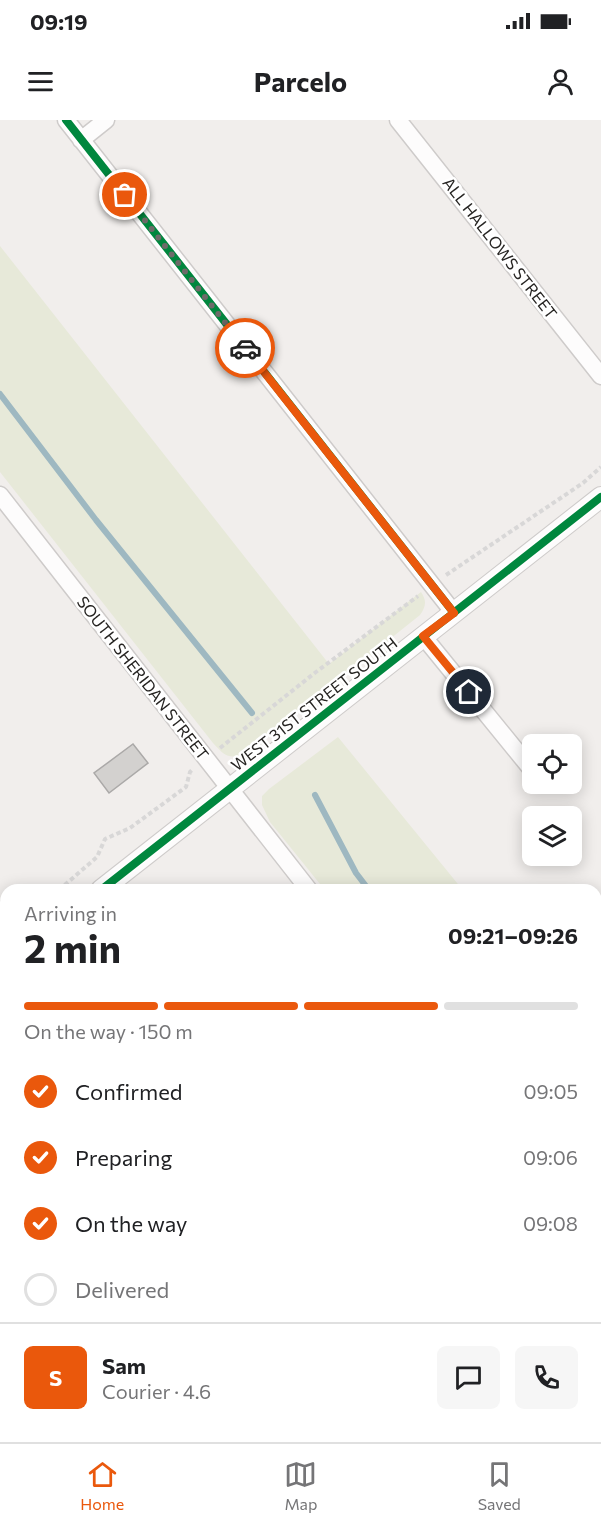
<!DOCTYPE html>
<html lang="en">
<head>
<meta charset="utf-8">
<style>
	body { margin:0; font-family:Commissioner,sans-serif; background:#f6f6f6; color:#202124; height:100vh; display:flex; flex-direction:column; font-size:22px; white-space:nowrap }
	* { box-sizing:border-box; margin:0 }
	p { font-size:20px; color:#757577 }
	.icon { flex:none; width:33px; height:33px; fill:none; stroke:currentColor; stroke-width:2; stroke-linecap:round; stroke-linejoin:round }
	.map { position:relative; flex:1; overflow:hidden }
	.sheet { position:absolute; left:0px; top:764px; width:602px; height:560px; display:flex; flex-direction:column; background:#fff; border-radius:18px 18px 0 0; box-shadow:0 3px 15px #0003 }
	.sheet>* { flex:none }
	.tools { position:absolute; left:522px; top:614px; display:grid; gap:12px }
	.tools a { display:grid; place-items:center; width:60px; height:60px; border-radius:9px; background:#fff; box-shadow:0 3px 15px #0003; font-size:30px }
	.pin { position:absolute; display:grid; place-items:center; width:51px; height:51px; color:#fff; margin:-26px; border:3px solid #fff; border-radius:50%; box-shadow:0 2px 6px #0007 }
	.courier { position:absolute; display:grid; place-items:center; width:60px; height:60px; margin:-30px; border:4px solid #ea580c; border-radius:50%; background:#fff; color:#222; box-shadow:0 2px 8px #0007 }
	.overview em { font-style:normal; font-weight:700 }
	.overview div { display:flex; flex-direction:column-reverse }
	.overview { display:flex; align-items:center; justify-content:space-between; height:102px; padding:0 24px }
	h1 { font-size:39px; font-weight:700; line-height:45px }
	.bar { display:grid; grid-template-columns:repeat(4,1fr); gap:9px 6px; align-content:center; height:72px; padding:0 24px }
	.bar i { height:8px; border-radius:4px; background:#e0e0e0 }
	.bar .selected { background:#ea580c }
	.bar p { grid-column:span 4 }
	.line { display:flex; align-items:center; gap:15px; padding:0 24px; border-top:2px solid #e0e0e0 }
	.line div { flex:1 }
	.round { display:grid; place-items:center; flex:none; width:63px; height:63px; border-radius:9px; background:#f6f6f6 }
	ol { padding:0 24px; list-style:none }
	li { display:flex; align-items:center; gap:18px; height:66px }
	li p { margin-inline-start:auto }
	li .icon { padding:6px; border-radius:50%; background:#ea580c; color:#fff; stroke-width:4 }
	li:last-child { color:#757577 }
	li i { width:33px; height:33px; border:3px solid #e0e0e0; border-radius:50% }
	.status { display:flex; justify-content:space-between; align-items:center; height:42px; padding:0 30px; background:#fff; direction:ltr }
	.status svg { height:16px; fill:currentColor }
	header { display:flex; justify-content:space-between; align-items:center; height:78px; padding:0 24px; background:#fff; font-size:27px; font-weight:700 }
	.dock { display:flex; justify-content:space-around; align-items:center; height:84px; border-top:2px solid #e0e0e0; background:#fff; font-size:16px; color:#757577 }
	.dock a { display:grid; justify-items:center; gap:3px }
	.dock .selected { color:#ea580c }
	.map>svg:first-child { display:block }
</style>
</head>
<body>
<div class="status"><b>09:19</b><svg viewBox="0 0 49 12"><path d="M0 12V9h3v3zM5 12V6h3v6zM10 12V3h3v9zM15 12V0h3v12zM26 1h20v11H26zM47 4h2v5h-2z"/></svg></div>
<header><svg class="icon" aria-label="menu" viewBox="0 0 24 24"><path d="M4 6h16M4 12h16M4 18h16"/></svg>Parcelo<svg class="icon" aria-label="person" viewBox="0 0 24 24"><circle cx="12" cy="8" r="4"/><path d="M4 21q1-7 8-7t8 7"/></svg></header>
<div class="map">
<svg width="601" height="1322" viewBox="0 0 601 1322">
	<rect width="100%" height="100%" fill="#f1eeec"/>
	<path fill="#e7e9d9" d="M 0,126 L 329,544 L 421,472 C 427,481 426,486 420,495 L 245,635 C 227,638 226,637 213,623 L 0,352 Z
		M 338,617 L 462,769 L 324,769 L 270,702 L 262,685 L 262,676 L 269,669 Z
		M 596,919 L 601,926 L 601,1123 L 596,1116 Z"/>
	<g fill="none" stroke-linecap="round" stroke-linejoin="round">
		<path stroke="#9eb8c1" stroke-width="6" d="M 0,274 L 96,400 L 252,593
			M 315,675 L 356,753 L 369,770
			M 596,1059 L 601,1066"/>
	</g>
	<path fill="#d3d1cf" stroke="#aba9a8" stroke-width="1.5" d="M 133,624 L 148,643 L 109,673 L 94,653 Z
		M 0,1194 L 6,1201 L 6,1241 L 0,1233 Z"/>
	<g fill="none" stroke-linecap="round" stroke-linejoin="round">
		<defs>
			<path id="minor" d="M 66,0 L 454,493
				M 398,0 L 601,256
				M 81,20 L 106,0
				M 0,375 L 309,770
				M 423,516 L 532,650
				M 0,790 L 6,797
				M 0,858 L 6,866
				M 596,1142 L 601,1149
				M 363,1317 L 367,1322
				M 391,1322 L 397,1317"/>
			<path id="tertiary" d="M 101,770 L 601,377
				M 0,849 L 6,845"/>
		</defs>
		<use href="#minor" stroke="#cecbca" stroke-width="19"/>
		<use href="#tertiary" stroke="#cecbca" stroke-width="22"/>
		<path stroke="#d8d7d7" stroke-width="4" stroke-dasharray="4.5 3" stroke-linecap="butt" d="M 446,455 L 583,363 L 601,347
			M 220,628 L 316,552 L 418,476
			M 59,770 L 97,737 L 105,719 L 130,708 L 186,667 L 190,652 L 193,649"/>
		<use href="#minor" stroke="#fdfcfc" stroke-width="16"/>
		<use href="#tertiary" stroke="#fdfcfc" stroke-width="20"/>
		<defs>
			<path id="cycleway" d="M 66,0 L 454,493
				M 101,770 L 601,377"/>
		</defs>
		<use href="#cycleway" stroke="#fff" stroke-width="11"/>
		<use href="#cycleway" stroke="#00873e" stroke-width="8"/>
	</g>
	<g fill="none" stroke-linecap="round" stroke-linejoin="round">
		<path stroke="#6d6b69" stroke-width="6" stroke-dasharray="0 10.8" d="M 125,75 L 245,228"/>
		<path stroke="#ea580c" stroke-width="8" d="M 245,228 L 454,493 L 423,516 L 469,572"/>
	</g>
	<g text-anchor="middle" stroke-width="5" stroke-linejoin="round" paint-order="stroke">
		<g font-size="16" fill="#262422" stroke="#fff">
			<text transform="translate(500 128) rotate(52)" y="6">ALL HALLOWS STREET</text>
			<text transform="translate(143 558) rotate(52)" y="6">SOUTH SHERIDAN STREET</text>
			<text transform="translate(314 584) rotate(-38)" y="6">WEST 31ST STREET SOUTH</text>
		</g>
	</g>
</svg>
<div class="tools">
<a><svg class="icon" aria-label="locate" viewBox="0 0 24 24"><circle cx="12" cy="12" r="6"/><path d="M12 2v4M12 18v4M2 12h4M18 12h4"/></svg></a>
<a><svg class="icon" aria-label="layers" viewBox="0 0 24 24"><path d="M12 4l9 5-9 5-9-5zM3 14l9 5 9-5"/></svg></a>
</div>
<div class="pin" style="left:125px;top:75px;background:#ea580c"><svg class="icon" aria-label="bag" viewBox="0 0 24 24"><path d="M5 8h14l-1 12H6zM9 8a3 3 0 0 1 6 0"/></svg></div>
<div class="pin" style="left:469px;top:572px;background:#1f2937"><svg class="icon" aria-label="home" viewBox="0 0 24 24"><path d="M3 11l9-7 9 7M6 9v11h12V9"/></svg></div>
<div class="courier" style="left:245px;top:228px"><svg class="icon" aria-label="car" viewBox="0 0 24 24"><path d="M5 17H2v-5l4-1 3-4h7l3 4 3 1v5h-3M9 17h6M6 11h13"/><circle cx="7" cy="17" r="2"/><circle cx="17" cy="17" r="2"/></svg></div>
<section class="sheet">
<div class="overview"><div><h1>2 min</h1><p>Arriving in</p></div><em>09:21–09:26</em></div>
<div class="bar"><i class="selected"></i><i class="selected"></i><i class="selected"></i><i></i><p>On the way · 150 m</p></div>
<ol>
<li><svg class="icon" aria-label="check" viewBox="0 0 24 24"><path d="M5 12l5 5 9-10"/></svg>Confirmed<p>09:05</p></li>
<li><svg class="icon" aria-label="check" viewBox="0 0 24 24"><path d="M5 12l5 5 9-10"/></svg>Preparing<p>09:06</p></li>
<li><svg class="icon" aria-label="check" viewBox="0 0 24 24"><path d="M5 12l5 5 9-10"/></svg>On the way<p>09:08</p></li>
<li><i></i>Delivered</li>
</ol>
<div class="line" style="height:108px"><b class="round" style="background:#ea580c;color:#fff">S</b><div><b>Sam</b><p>Courier · 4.6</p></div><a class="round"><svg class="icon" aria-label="chat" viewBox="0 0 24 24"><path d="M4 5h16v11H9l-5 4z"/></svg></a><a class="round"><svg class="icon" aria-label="phone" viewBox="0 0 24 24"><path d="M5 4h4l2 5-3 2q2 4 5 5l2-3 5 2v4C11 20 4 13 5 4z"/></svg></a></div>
</section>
</div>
<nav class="dock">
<a class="selected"><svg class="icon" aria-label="home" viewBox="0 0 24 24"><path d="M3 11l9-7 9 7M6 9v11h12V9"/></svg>Home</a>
<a><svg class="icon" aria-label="map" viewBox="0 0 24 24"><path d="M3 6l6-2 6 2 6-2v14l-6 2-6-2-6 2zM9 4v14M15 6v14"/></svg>Map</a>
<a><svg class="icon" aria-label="saved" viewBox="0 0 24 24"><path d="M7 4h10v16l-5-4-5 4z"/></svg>Saved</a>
</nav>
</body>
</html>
